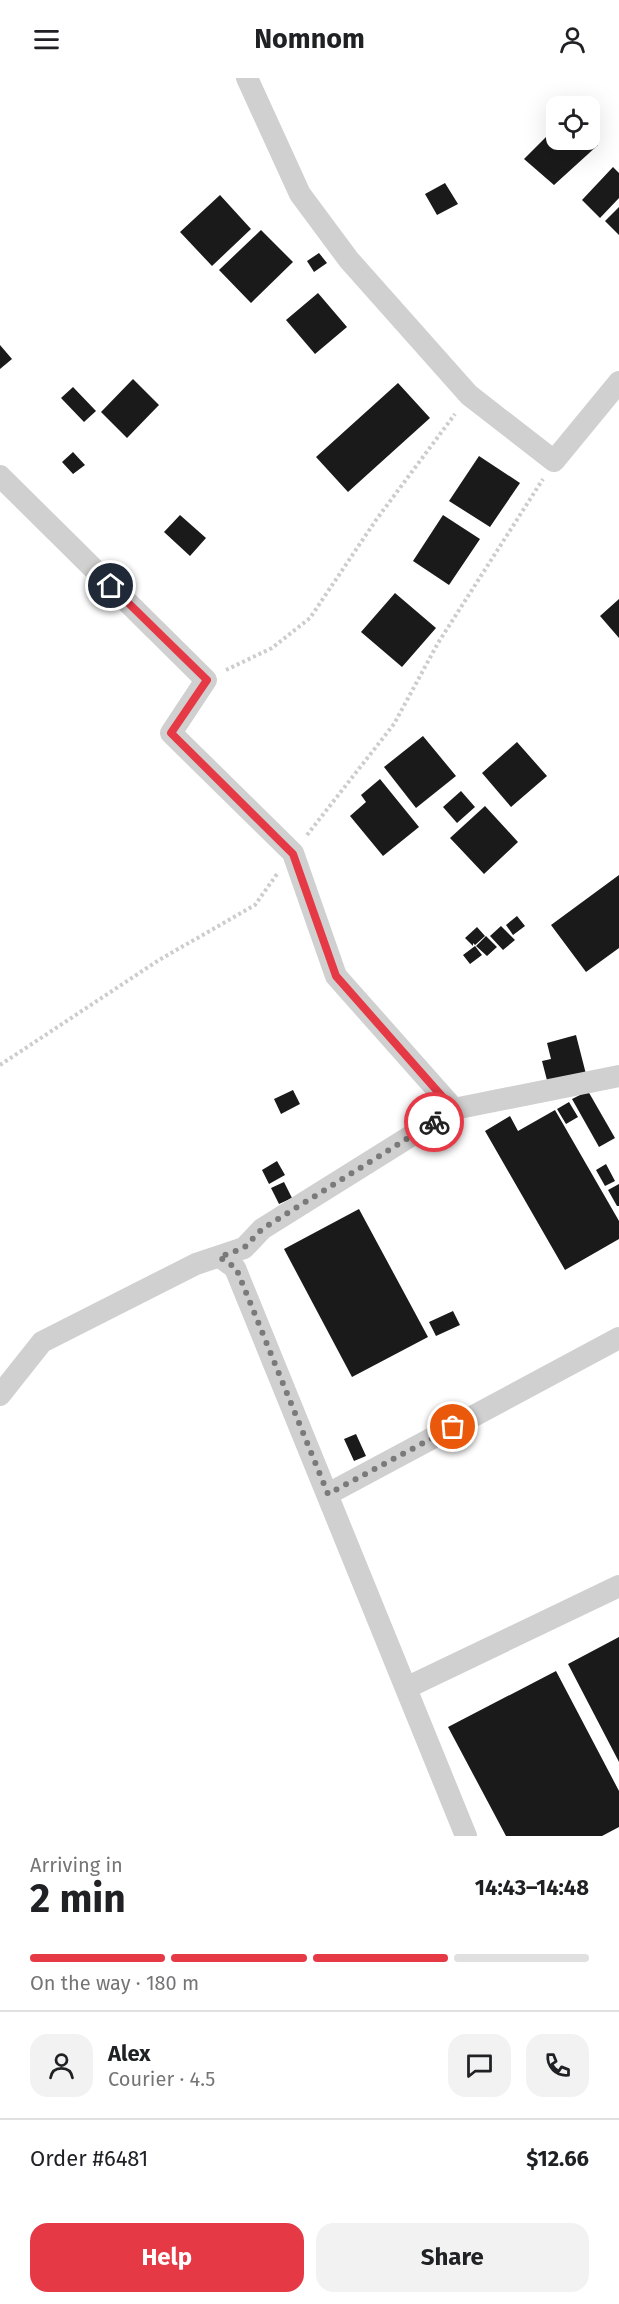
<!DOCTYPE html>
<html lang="en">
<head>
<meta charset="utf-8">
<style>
	body { margin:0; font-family:"Fira Sans",sans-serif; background:#f2f2f2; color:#202124; height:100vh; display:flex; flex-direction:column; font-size:22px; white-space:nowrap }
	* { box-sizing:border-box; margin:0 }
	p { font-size:20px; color:#757577 }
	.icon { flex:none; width:33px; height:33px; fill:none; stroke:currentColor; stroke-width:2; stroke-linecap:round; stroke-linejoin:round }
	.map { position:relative; height:1758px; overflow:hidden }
	.drawer { display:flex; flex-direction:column; background:#fff; flex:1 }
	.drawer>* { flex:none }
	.buttons { position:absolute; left:546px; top:18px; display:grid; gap:12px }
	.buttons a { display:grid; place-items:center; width:54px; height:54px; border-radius:12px; background:#fff; box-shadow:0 6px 24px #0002; font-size:30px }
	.pin { position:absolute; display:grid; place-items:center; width:51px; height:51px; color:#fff; margin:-26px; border:3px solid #fff; border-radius:50%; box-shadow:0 2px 6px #0007 }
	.courier { position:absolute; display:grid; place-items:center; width:60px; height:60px; margin:-30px; border:4px solid #e63946; border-radius:50%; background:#fff; color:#222; box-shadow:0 2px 8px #0007 }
	.summary em { font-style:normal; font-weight:700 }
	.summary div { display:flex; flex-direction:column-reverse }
	.summary { display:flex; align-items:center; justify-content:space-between; height:102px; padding:0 30px }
	h1 { font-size:39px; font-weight:700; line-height:45px }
	.bar { display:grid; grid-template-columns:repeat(4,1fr); gap:9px 6px; align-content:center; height:72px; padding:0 30px }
	.bar i { height:8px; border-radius:4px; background:#e0e0e0 }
	.bar .selected { background:#e63946 }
	.bar p { grid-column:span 4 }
	.line { display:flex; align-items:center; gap:15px; padding:0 30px; border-top:2px solid #e0e0e0 }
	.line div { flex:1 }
	.round { display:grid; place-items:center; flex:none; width:63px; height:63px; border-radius:18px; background:#f2f2f2 }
	.primary-button { display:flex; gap:12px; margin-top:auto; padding:12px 30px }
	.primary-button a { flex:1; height:69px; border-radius:18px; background:#e63946; color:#fff; font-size:24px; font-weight:700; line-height:69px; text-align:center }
	.primary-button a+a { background:#f2f2f2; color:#202124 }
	header { display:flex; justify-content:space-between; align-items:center; height:78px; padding:0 30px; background:#fff; font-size:27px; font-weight:700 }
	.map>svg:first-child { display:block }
</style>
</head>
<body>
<header><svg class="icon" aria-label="menu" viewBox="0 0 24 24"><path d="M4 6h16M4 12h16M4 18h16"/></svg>Nomnom<svg class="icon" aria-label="person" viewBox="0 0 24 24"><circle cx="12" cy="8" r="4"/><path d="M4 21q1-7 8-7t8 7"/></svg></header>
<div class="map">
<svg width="619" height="1758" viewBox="0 0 619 1758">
	<rect width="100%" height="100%" fill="#fff"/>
	<path fill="#1a1a1a" d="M 556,49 L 556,62 L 590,62 L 590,59 L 598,67 L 554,107 L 524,81 Z
		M 613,89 L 619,95 L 619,120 L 600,140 L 582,122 Z
		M 445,105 L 458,126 L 437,137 L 425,116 Z
		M 220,117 L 251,151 L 212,188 L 180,154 Z
		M 619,129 L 619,157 L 605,143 Z
		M 261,152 L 293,184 L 251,225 L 219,192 Z
		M 319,175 L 327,185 L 314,194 L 307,183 Z
		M 318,215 L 347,249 L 315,276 L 286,242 Z
		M 0,267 L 12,281 L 0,291 Z
		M 133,301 L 159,327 L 127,360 L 101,334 Z
		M 398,305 L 430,340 L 348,414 L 316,379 Z
		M 73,309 L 96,333 L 84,344 L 61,320 Z
		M 73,374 L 85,387 L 73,396 L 62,384 Z
		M 479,378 L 520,405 L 490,449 L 449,423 Z
		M 180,437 L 206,460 L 190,478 L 164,454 Z
		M 443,437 L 480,461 L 449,507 L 413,483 Z
		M 395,515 L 436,550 L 402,589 L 361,554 Z
		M 619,521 L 619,560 L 600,538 Z
		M 423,658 L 456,698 L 416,730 L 384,689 Z
		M 517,664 L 547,698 L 511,729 L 482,695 Z
		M 380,701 L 419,749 L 383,778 L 350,738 L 366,724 L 361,717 Z
		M 461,713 L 475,729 L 457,745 L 443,729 Z
		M 485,728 L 518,764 L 484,796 L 450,760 Z
		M 619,797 L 619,870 L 586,894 L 551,847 Z
		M 517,838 L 525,848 L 513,857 L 506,847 Z
		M 501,848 L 515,862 L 503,872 L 490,858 Z
		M 477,849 L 485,858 L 475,867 L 473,865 L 473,868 L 465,860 Z
		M 486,858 L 497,869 L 487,878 L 476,868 Z
		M 475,868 L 482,877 L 470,886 L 463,877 Z
		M 576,957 L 587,1000 L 549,1010 L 542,983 L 551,981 L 547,965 Z
		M 293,1012 L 300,1026 L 281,1036 L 274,1021 Z
		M 588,1013 L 615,1060 L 599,1069 L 572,1021 Z
		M 569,1024 L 578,1039 L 566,1046 L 557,1031 Z
		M 555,1032 L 619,1143 L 619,1161 L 565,1192 L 485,1053 L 510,1038 L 518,1053 Z
		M 277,1083 L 285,1097 L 269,1106 L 262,1092 Z
		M 606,1086 L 615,1103 L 605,1108 L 596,1092 Z
		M 284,1104 L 292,1120 L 279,1126 L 271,1110 Z
		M 619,1106 L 619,1128 L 617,1128 L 608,1112 Z
		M 359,1131 L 428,1259 L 352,1299 L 284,1171 Z
		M 453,1233 L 460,1247 L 436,1258 L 429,1244 Z
		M 356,1356 L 366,1378 L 354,1383 L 344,1361 Z
		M 619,1559 L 619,1684 L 568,1586 Z
		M 556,1593 L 619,1713 L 619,1749 L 602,1758 L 506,1758 L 448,1649 Z"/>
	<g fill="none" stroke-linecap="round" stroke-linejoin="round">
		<path stroke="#cdcdcd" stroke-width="4" stroke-dasharray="3 3" stroke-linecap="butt" d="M 226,592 L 272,570 L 310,540 L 376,442 L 455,336
			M 307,757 L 394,646 L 438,565 L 543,401
			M 0,987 L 159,882 L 255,827 L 277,796"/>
		<path stroke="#d0d0d0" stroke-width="22" d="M 247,0 L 300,116 L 349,182 L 469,317 L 554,383 L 619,304
			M 0,398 L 206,602 L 171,655 L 293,775 L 336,898 L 454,1031 L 619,998
			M 220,1179 L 235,1190 L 466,1758
			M 0,1317 L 42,1264 L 196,1186 L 244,1170 L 262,1151 L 454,1031
			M 328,1416 L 619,1260
			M 406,1610 L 619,1508"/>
	</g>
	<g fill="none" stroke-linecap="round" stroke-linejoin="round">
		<path stroke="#7a7a7a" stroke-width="6" stroke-dasharray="0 10.8" d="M 434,1044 L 262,1151 L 244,1170 L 219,1179 L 236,1190 L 328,1416 L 453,1349"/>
		<path stroke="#e63946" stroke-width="8" d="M 111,508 L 207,602 L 171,655 L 293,776 L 336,898 L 454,1032 L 434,1044"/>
	</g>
</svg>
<div class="buttons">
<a><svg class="icon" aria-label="locate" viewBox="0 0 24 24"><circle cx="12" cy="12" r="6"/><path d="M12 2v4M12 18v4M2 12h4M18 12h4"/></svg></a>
</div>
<div class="pin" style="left:453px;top:1349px;background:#ea580c"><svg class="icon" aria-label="bag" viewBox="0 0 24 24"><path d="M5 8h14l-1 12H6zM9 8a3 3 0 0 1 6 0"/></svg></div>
<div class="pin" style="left:111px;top:508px;background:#1f2937"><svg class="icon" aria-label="home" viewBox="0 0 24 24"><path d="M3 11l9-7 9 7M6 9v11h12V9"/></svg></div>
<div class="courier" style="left:434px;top:1044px"><svg class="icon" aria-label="bike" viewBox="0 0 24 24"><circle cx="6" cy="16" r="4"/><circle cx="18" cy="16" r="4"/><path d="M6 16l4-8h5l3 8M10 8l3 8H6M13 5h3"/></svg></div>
</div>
<section class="drawer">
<div class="summary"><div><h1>2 min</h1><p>Arriving in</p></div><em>14:43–14:48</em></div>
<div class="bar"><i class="selected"></i><i class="selected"></i><i class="selected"></i><i></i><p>On the way · 180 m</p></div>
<div class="line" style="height:108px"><a class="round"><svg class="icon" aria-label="person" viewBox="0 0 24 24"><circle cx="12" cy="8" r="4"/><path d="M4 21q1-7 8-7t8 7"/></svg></a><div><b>Alex</b><p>Courier · 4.5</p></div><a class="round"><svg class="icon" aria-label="chat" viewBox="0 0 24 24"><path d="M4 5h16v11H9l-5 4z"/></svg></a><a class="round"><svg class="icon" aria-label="phone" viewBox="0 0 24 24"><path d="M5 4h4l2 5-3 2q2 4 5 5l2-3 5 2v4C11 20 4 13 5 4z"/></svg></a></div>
<div class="line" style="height:78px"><div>Order #6481</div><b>$12.66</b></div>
<div class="primary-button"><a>Help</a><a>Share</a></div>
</section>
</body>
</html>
